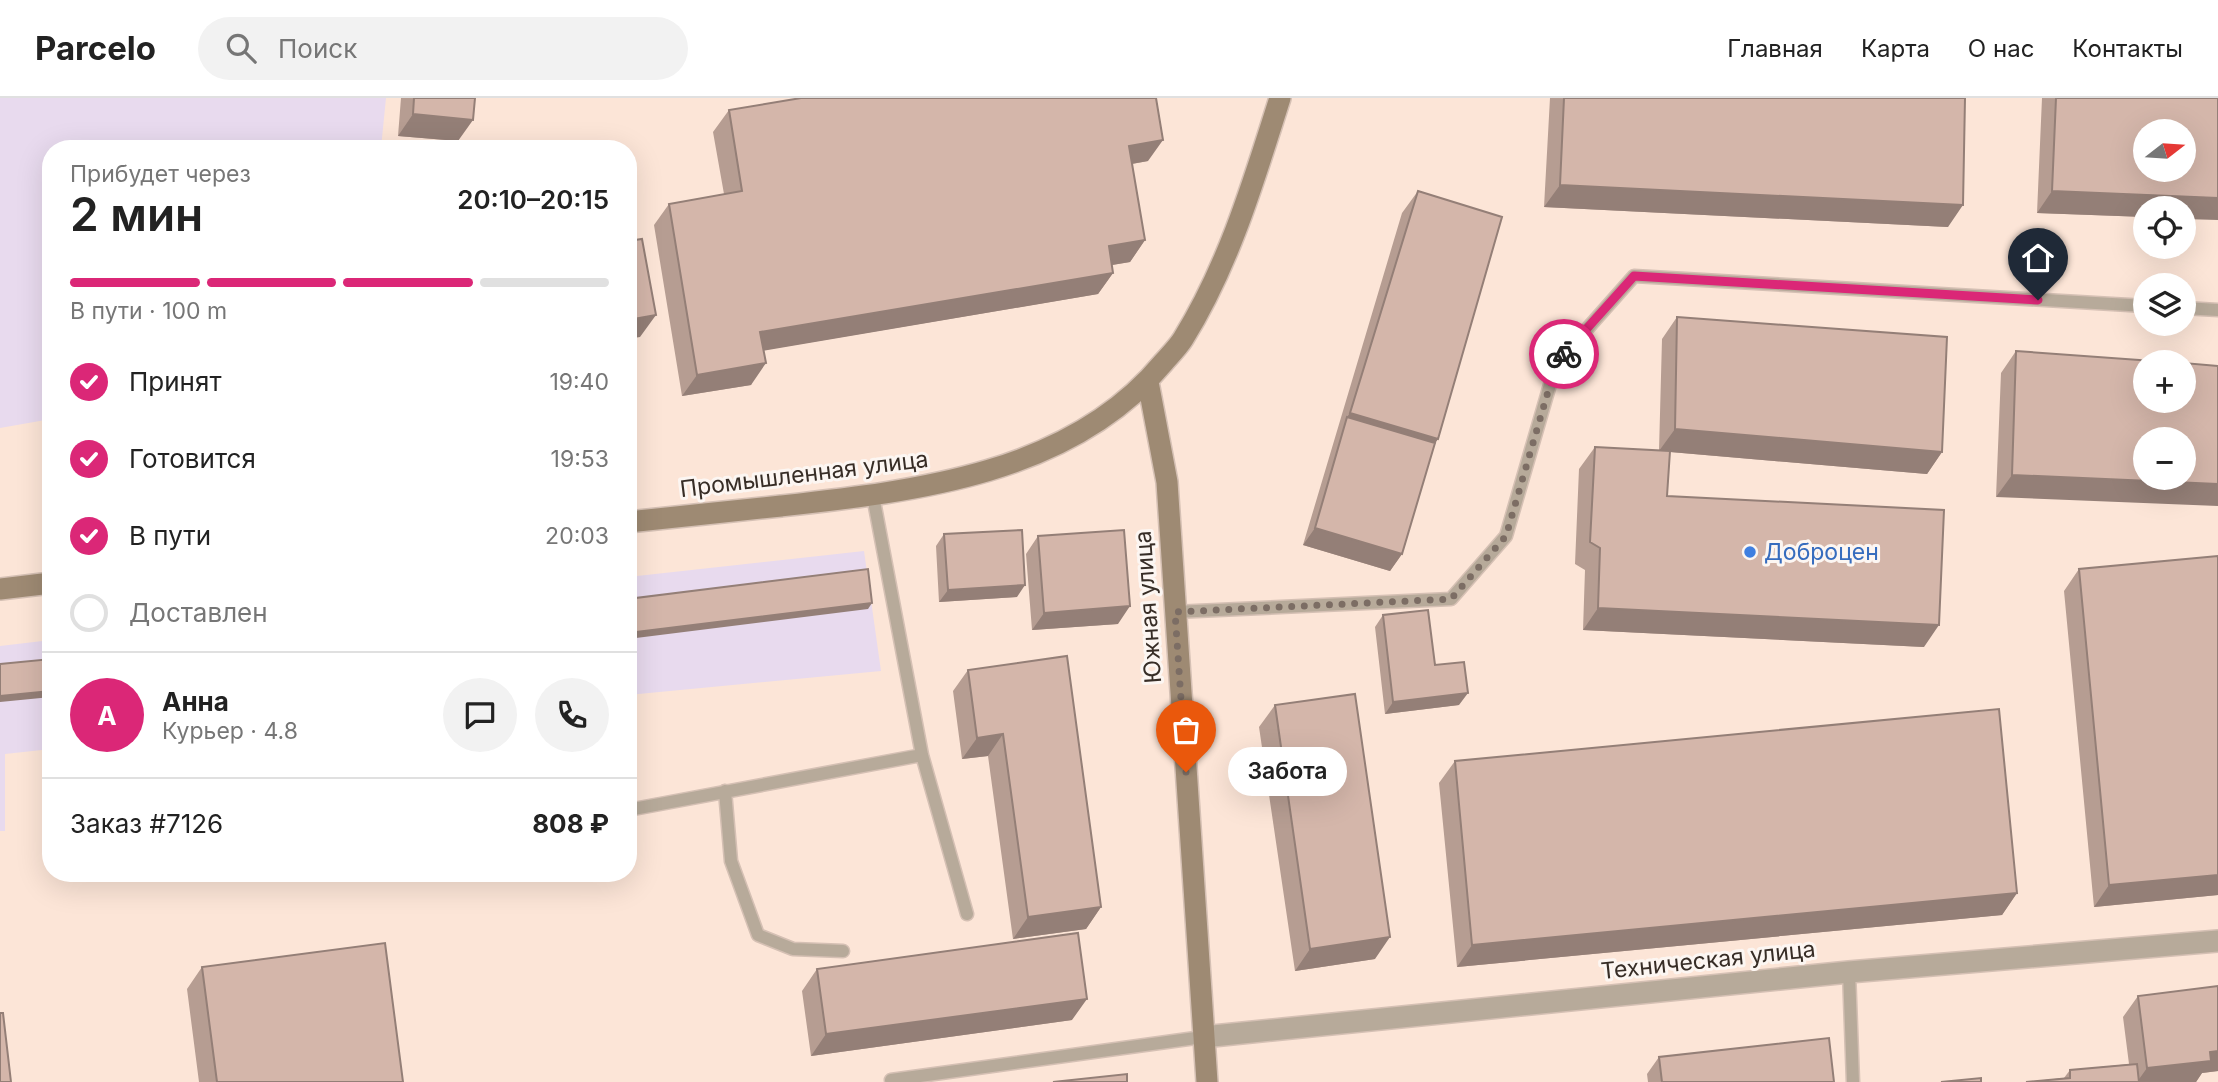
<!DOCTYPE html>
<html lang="ru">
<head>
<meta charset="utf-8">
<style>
	body { margin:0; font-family:Inter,sans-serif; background:#f2f2f2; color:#222; height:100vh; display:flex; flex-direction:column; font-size:26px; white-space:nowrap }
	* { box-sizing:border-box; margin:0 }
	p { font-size:23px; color:#767676 }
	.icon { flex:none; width:38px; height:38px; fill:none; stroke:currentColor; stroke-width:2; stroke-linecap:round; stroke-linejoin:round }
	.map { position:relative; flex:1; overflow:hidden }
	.sheet { position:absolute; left:42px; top:42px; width:595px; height:742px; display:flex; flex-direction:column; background:#fff; border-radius:28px; box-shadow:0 7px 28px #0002 }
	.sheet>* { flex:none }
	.needle { width:46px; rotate:73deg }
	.fabs { position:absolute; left:2133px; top:21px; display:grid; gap:14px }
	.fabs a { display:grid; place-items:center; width:63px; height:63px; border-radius:50%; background:#fff; box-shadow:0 7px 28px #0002; font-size:35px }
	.pin { position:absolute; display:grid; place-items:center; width:60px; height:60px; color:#fff; margin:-72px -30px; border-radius:50% 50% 50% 0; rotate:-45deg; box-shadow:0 0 7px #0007 }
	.pin .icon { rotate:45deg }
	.courier { position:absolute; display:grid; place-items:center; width:70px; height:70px; margin:-35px; border:5px solid #db2777; border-radius:50%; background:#fff; color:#222; box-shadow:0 2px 9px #0007 }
	.bubble { position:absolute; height:49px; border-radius:24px; background:#fff; box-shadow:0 7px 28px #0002; font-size:23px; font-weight:600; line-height:49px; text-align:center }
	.summary em { font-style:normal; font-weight:600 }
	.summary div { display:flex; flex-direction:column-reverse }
	.summary { display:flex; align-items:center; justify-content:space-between; height:119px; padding:0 28px }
	h1 { font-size:46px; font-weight:600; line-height:52px }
	.bar { display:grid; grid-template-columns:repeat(4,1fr); gap:10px 7px; align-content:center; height:84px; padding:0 28px }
	.bar i { height:9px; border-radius:5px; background:#e0e0e0 }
	.bar .active { background:#db2777 }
	.bar p { grid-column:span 4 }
	.line { display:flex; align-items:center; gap:18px; padding:0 28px; border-top:2px solid #e0e0e0 }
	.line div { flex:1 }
	.round { display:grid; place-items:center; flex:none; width:74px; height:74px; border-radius:37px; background:#f2f2f2 }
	ol { padding:0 28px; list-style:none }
	li { display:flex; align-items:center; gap:21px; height:77px }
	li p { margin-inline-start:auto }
	li .icon { padding:7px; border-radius:50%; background:#db2777; color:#fff; stroke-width:4 }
	li:last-child { color:#767676 }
	li i { width:38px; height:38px; border:4px solid #e0e0e0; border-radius:50% }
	header { display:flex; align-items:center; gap:42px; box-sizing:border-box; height:98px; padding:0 35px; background:#fff; border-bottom:2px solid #e0e0e0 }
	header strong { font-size:33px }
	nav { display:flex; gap:38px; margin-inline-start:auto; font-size:24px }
	.search { width:490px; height:63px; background:#f2f2f2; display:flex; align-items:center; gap:18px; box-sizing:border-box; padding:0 24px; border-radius:38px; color:#767676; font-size:26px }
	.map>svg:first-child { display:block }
</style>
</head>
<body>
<header>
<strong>Parcelo</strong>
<div class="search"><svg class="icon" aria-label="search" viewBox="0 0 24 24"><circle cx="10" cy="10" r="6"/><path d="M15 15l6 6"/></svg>Поиск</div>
<nav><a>Главная</a><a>Карта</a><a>О нас</a><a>Контакты</a></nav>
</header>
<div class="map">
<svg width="2218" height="984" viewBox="0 0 2218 984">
	<rect width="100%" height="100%" fill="#fce5d7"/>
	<path fill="#e8daee" d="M 0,0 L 386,0 L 381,50 L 383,51 L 51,51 L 51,321 L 0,330 Z
		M 864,453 L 881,573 L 628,597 L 628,479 Z
		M 51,542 L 51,651 L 5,656 L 5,733 L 0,733 L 0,548 Z"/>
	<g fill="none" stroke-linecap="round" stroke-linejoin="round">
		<defs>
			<path id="lane" d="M 2184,210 L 2218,212
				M 873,398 L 922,657 L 967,816
				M 1175,514 L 1451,501 L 1506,438 L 1556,266 L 1634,178 L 2146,208
				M 725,693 L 731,763 L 758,837 L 793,851 L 843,853
				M 628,712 L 922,657
				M 1849,874 L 1853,984
				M 891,982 L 1203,939"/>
			<path id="street" d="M 1203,939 L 1849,874 L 2218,843"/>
			<path id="secondary" d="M 1148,284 L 1167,384 L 1207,984
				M 628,424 C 679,419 730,413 781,408 C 916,393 1071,376 1163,265 C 1170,257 1178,249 1183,241 C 1229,167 1254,82 1280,0
				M 0,491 L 51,485"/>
		</defs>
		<use href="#lane" stroke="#d5c0b4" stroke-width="15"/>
		<use href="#street" stroke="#d5c0b4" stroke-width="24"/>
		<use href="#secondary" stroke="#d5c0b4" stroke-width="24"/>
		<use href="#lane" stroke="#b7aa9a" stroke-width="12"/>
		<use href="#street" stroke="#b7aa9a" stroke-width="21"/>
		<use href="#secondary" stroke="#9e8a73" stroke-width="21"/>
	</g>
	<path fill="#b69d92" d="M 401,0 L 475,0 L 458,43 L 398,38 Z
		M 1550,0 L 1965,0 L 1948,129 L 1544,109 Z
		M 2042,0 L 2218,0 L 2146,110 L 2146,119 L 2037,115 Z
		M 729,12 L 1148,63 L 1132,66 L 1145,142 L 1130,164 L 1112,167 L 1113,175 L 1098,196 L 764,252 L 751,287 L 682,298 L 654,127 L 669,106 L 724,96 L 713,34 Z
		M 1418,93 L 1438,341 L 1435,345 L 1402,456 L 1390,473 L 1303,447 L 1402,115 Z
		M 1677,219 L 1942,354 L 1927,376 L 1670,354 L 1667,398 L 1924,549 L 1583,532 L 1585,472 L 1575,466 L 1579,371 L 1595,349 L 1659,353 L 1662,241 Z
		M 2016,253 L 2167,264 L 1996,399 L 2001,275 Z
		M 944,436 L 1017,499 L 939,504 L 936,448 Z
		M 1038,438 L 1118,526 L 1032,532 L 1026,456 Z
		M 2218,458 L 2218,797 L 2094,809 L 2064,493 L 2079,471 Z
		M 1383,517 L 1435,567 L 1459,607 L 1385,616 L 1375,529 Z
		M 968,572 L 1101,809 L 1086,831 L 1013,841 L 988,658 L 962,661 L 953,593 Z
		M 1275,607 L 1375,861 L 1295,873 L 1259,629 Z
		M 1455,663 L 2017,795 L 2002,817 L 1457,869 L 1439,685 Z
		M 202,869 L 403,984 L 199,984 L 187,891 Z
		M 817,871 L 1072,922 L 811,958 L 802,893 Z
		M 2218,888 L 2218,973 L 2202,975 L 2196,984 L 2026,984 L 2064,980 L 2070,972 L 2129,966 L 2123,919 L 2138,898 Z
		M 1659,959 L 1834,984 L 1648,984 L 1647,976 Z"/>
	<path fill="#947f77" d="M 413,16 L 473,22 L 458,43 L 398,38 Z
		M 1163,42 L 1148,63 L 1114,69 L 1129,48 Z
		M 1560,87 L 1963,107 L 1948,129 L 1544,109 Z
		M 2052,93 L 2218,100 L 2218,122 L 2184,121 L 2184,110 L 2146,110 L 2146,119 L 2037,115 Z
		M 1145,142 L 1130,164 L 1094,170 L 1109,148 Z
		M 1113,175 L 1098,196 L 745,256 L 760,234 Z
		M 656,217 L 640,239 L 628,241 L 628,222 Z
		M 766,265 L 751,287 L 682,298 L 697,277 Z
		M 1350,315 L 1438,341 L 1423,363 L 1347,319 Z
		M 1675,331 L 1942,354 L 1927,376 L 1659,353 Z
		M 2012,377 L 2218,386 L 2218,408 L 1996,399 Z
		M 1315,430 L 1402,456 L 1390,473 L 1303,447 Z
		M 1025,487 L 1017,499 L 939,504 L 948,492 Z
		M 872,505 L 868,511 L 628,541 L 628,535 Z
		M 1130,508 L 1118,526 L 1032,532 L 1044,515 Z
		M 1598,510 L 1939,527 L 1924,549 L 1583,532 Z
		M 51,593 L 51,599 L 0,604 L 0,598 Z
		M 1468,595 L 1459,607 L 1385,616 L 1393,604 Z
		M 1003,636 L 988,658 L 962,661 L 977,640 Z
		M 2218,777 L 2218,797 L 2094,809 L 2109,787 Z
		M 2017,795 L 2002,817 L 1457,869 L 1472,847 Z
		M 1101,809 L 1086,831 L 1013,841 L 1028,819 Z
		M 1390,839 L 1375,861 L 1295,873 L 1310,851 Z
		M 1087,901 L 1072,922 L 811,958 L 826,936 Z
		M 2218,953 L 2218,973 L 2202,975 L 2196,984 L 2137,984 L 2147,970 L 2210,954 Z"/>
	<path fill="#d4b6aa" stroke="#947f77" stroke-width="2" fill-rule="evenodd" d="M 414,0 L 475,0 L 473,22 L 413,16 Z
		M 801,0 L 1156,0 L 1163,42 L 1129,48 L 1145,142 L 1109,148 L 1113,175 L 760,234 L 766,265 L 697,277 L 669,106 L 742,93 L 729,12 Z
		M 1564,0 L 1965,0 L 1963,107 L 1560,87 Z
		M 2056,0 L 2218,0 L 2218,100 L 2052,93 ZM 2146,33 L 2184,33 L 2184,72 L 2146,72 Z
		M 1418,93 L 1502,119 L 1438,341 L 1350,315 Z
		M 642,141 L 656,217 L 628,222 L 628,143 Z
		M 1677,219 L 1947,239 L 1942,354 L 1675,331 Z
		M 2016,253 L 2167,264 L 2146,264 L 2146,303 L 2184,303 L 2184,265 L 2218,268 L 2218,386 L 2012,377 ZM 2146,341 L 2184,341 L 2184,380 L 2146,380 Z
		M 1347,319 L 1435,345 L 1402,456 L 1315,430 Z
		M 1595,349 L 1670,353 L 1667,398 L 1944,412 L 1939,527 L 1598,510 L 1600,450 L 1590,444 Z
		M 1022,432 L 1025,487 L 948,492 L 944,436 Z
		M 1124,432 L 1130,508 L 1044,515 L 1038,438 Z
		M 2218,458 L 2218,777 L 2109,787 L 2079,471 Z
		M 868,471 L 872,505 L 628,535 L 628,501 Z
		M 1428,512 L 1435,567 L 1464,564 L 1468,595 L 1393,604 L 1383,517 Z
		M 1067,558 L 1101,809 L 1028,819 L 1003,636 L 977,640 L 968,572 Z
		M 51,561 L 51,593 L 0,598 L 0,566 Z
		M 1355,596 L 1390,839 L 1310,851 L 1275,607 Z
		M 1999,611 L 2017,795 L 1472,847 L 1455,663 Z
		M 1078,835 L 1087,901 L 826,936 L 817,871 Z
		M 385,845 L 403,984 L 217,984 L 202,869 Z
		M 2218,888 L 2218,953 L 2210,954 L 2211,963 L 2147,970 L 2138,898 Z
		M 0,915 L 3,915 L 11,984 L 0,984 Z
		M 1829,940 L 1834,984 L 1662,984 L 1659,959 Z
		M 2137,966 L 2139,984 L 2026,984 L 2070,980 L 2070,972 Z
		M 1127,976 L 1127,984 L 1053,984 Z
		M 1981,980 L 1981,984 L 1941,984 Z"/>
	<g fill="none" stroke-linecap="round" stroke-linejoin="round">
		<path stroke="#7c6d64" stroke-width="7" stroke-dasharray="0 12.6" d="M 1186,674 L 1175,514 L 1451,501 L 1506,438 L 1556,266 L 1564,256"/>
		<path stroke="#db2777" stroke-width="9" d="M 1564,256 L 1634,178 L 2038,202"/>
	</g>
	<circle fill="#3f7fe0" stroke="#fcf6f2" stroke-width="2.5" cx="1750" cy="454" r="7"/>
	<g text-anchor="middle" stroke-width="6" stroke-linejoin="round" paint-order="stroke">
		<g font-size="23" fill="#372d26" stroke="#fcf6f2">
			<text transform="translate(804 376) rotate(-7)" y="8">Промышленная улица</text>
			<text transform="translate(1148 509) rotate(-94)" y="8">Южная улица</text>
			<text transform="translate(1708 862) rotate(-6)" y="8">Техническая улица</text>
		</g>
		<g font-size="23" fill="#366cbe" stroke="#fcf6f2" text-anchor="start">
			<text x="1764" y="462">Доброцен</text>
		</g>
	</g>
</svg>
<div class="fabs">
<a><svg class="needle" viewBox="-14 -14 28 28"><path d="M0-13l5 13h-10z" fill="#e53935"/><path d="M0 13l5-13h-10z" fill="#767676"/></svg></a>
<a><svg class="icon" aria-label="locate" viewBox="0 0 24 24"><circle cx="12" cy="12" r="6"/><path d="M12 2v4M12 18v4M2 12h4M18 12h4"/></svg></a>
<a><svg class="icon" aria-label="layers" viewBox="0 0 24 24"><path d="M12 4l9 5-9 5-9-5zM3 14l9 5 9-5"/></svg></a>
<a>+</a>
<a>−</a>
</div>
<div class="pin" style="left:1186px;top:674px;background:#ea580c"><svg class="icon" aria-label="bag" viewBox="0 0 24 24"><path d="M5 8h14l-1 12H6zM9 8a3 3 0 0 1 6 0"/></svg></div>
<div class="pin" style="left:2038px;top:202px;background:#1f2937"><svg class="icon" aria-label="home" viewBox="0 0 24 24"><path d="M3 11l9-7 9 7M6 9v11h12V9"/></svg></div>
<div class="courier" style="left:1564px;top:256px"><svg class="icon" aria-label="bike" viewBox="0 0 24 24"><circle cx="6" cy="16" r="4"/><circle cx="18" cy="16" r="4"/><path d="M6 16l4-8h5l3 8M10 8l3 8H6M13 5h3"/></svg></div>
<div class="bubble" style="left:1228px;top:649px;width:119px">Забота</div>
<section class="sheet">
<div class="summary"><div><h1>2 мин</h1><p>Прибудет через</p></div><em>20:10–20:15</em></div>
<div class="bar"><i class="active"></i><i class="active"></i><i class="active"></i><i></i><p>В пути · 100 m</p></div>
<ol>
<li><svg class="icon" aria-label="check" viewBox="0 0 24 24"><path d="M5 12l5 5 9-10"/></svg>Принят<p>19:40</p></li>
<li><svg class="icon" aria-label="check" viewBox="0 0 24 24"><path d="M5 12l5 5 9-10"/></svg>Готовится<p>19:53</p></li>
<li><svg class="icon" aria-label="check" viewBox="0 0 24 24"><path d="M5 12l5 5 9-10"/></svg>В пути<p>20:03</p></li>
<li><i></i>Доставлен</li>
</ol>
<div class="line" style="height:126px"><b class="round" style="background:#db2777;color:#fff">А</b><div><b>Анна</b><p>Курьер · 4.8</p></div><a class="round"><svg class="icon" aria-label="chat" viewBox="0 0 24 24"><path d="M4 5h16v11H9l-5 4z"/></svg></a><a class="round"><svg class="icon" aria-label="phone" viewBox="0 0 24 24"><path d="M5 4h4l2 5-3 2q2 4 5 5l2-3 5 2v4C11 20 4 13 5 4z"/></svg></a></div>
<div class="line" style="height:91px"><div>Заказ #7126</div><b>808 ₽</b></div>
</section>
</div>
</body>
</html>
